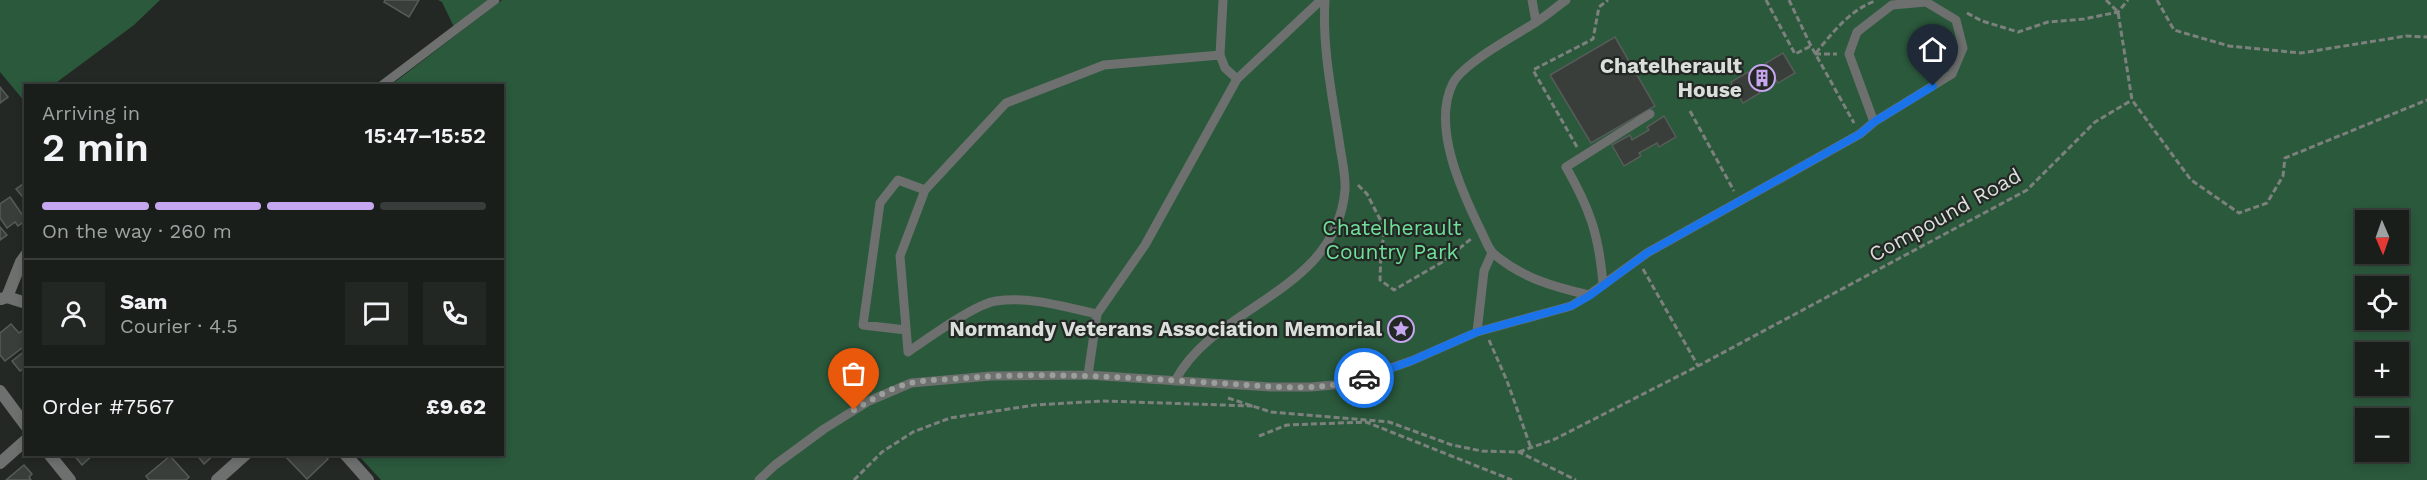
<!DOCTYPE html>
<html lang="en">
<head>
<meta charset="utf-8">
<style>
	body { margin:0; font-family:"Work Sans",sans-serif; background:#232724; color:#f1f3f6; height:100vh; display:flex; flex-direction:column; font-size:22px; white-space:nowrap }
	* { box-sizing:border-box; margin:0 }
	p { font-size:20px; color:#9fa2a3 }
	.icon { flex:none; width:33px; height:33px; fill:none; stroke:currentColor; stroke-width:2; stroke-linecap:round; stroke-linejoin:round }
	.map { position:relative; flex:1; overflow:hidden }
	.details { position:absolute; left:24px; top:84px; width:480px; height:372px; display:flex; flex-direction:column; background:#1a1e1b; border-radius:0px; box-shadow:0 3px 9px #0003,0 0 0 2px #383c3a }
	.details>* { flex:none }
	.needle { width:39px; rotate:178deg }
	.buttons { position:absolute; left:2355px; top:210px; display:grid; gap:12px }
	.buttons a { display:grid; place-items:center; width:54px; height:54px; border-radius:0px; background:#1a1e1b; box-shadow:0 3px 9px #0003,0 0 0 2px #383c3a; font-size:30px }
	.pin { position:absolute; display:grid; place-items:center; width:51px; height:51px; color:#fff; margin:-62px -26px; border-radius:50% 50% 50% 0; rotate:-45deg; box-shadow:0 0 6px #0007 }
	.pin .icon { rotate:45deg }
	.courier { position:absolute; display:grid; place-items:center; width:60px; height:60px; margin:-30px; border:4px solid #1a73e8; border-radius:50%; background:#fff; color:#222; box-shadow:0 2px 8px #0007 }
	.overview em { font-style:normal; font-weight:600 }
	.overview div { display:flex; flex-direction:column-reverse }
	.overview { display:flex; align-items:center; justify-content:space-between; height:102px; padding:0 18px }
	h1 { font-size:39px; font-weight:600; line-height:45px }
	.bar { display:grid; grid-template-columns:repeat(4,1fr); gap:9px 6px; align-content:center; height:72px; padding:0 18px }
	.bar i { height:8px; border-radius:4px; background:#383c3a }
	.bar .current { background:#c7a6f0 }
	.bar p { grid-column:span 4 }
	.line { display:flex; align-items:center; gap:15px; padding:0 18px; border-top:2px solid #383c3a }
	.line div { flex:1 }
	.round { display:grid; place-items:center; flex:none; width:63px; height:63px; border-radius:0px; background:#232724 }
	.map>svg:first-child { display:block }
</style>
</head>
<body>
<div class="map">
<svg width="2427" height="480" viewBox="0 0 2427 480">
	<rect width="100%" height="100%" fill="#232824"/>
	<path fill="#2b593c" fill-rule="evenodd" d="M 0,0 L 160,0 L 134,25 L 53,85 L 26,86 L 25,102 L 0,72 Z
		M 438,0 L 489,0 L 454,27 L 442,2 Z
		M 502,0 L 2427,0 L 2427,480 L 381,480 L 358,455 L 502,454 L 502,86 L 391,85 ZM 2366,220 L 2398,220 L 2398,254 L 2366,254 ZM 2366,286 L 2398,286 L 2398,320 L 2366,320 ZM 2366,352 L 2398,352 L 2398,386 L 2366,386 ZM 2366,418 L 2398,418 L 2398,452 L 2366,452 Z"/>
	<path fill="#393e3b" stroke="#565c58" stroke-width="1.5" d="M 385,0 L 419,0 L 409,17 L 384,2 Z
		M 1615,37 L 1655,106 L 1591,143 L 1550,75 Z
		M 1783,53 L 1795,73 L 1778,83 L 1776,80 L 1758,90 L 1760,93 L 1743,103 L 1731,82 L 1748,72 L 1751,76 L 1767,66 L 1766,63 Z
		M 0,87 L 8,97 L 0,103 Z
		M 1664,116 L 1676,137 L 1659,147 L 1657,143 L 1639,153 L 1641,156 L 1624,166 L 1612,145 L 1630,135 L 1632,140 L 1649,130 L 1647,127 Z
		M 26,182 L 26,201 L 16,189 Z
		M 10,197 L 26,220 L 18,226 L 15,222 L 7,228 L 0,218 L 0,204 Z
		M 0,227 L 7,235 L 0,240 Z
		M 11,324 L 19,333 L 26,328 L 26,345 L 5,361 L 0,355 L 0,333 Z
		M 26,350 L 26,370 L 24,368 L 20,371 L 12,361 Z
		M 73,454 L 94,454 L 82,465 Z
		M 196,454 L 215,454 L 204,464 Z
		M 286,454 L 323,454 L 328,459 L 307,479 L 285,456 Z
		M 170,456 L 189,477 L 186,480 L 149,480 L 146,476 Z
		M 24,465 L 32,474 L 29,477 L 31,480 L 6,480 Z"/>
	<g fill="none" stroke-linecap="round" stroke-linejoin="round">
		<path stroke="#7d817e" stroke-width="3" stroke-dasharray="6 3" stroke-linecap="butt" d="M 1766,0 L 1795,54 L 1811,46
			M 1789,0 L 1811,46 L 1854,123
			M 2106,0 L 2118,12 L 2132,100 L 2191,180 L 2239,213 L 2267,203 L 2283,176 L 2285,158 L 2427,100
			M 2157,0 L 2174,30 L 2229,46 L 2301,53 L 2406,36 L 2427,37
			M 1967,13 L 1982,21 L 2018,32 L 2048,22 L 2084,19 L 2118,12 L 2128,0
			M 1816,53 C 1832,33 1850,10 1875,1
			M 1815,54 L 1837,54
			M 1690,111 L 1734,191
			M 1577,147 L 1533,70 L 1593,39 L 1599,7 L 1608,0
			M 1358,185 L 1367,194 L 1385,229 L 1381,252 L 1380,280 L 1394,290 L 1444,261 L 1472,238
			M 1643,269 L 1698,366
			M 1489,340 L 1507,381 L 1531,448
			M 1228,398 L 1271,412 L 1389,422 L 1452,445 L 1482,451 L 1519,452 L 1576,480
			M 1259,436 L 1287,425 L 1366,422 L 1512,480
			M 1519,452 L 1555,439 L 1698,366 L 2027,190 L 2095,122 L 2132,100
			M 854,480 L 882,452 L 913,432 L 950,418 L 1035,405 L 1102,401 L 1253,406"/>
		<path stroke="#6d706e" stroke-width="9" d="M 1532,0 L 1536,22
			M 1566,0 C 1555,8 1545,17 1533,24 C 1513,37 1464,63 1453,83 C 1431,126 1462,192 1481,231 C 1485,238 1488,249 1494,254 C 1522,278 1554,287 1589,295
			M 1220,55 L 1223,0
			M 381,86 L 495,0
			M 1603,284 C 1599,235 1590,209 1566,167 L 1650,114
			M 1097,314 C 1065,307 1030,296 996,301 C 975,304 927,339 908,352 L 900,256 L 925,190 L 1006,103 L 1104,65 L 1220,55 L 1225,68 L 1237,79
			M 906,330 L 863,325 L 880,203 L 898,180 L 925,190
			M 1477,332 L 1484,271 L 1492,253
			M 1088,375 L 1097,314 L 1145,245 L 1237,79 L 1321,0
			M 1175,381 C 1215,304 1336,293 1345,190 C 1346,174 1341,156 1339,140 C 1332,94 1322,47 1325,0
			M 759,480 L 775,465 L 824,429 L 869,401 L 911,383 L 991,376 L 1088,375 L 1271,387 L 1311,387 L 1345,384 L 1411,361 L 1477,332 L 1571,306 L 1589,295 L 1647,253 L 1860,134 L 1874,122 L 1952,74 L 1963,48 L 1956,20 L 1926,2 L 1892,5 L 1857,32 L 1849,54 L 1874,122"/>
		<path stroke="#6d706e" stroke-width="12" d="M 7,297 L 21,262 L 26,255
			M 1,299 L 7,297 L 26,303
			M 0,391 L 26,426
			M 49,454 L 70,480
			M 345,454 L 368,480
			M 0,463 L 26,440
			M 217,480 L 246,454"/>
	</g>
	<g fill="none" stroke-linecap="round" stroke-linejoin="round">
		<path stroke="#9b9f9c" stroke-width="6" stroke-dasharray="0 10.8" d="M 854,410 C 871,400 892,387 911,383 C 928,379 948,380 966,378 C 1055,371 1144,379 1233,384 C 1276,387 1322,392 1364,378"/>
		<path stroke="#1a73e8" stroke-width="8" d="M 1364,378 L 1411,361 L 1477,332 L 1571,306 L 1589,296 L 1647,253 L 1860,134 L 1874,122 L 1933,86"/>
	</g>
	<defs>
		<symbol id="building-ring" viewBox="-11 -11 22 22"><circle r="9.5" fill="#232824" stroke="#c7a6f0" stroke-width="1.5"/><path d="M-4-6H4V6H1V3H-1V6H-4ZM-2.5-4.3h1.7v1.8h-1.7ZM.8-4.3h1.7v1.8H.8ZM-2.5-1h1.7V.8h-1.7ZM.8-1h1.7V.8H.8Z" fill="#c7a6f0"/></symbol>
		<symbol id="sight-ring" viewBox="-11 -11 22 22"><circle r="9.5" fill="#232824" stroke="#c7a6f0" stroke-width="1.5"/><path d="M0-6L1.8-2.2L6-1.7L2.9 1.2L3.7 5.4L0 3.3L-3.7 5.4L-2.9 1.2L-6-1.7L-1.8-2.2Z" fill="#c7a6f0"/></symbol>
	</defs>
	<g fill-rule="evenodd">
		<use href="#building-ring" x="1747" y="63" width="30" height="30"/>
		<use href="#sight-ring" x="1386" y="314" width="30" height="30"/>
	</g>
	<g text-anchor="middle" stroke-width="4.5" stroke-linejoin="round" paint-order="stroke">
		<g font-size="21" font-weight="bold" fill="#dbdfdc" stroke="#232824" text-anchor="end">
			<text x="1742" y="73">Chatelherault<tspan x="1742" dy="24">House</tspan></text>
			<text x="1382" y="336">Normandy Veterans Association Memorial</text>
		</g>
		<g font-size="21" fill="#dbdfdc" stroke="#232824">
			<text transform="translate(1945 215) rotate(-29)" y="7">Compound Road</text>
		</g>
		<g font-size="21" fill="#6fe09a" stroke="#232824">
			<text x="1392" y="235">Chatelherault<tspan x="1392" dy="24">Country Park</tspan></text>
		</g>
	</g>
</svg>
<div class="buttons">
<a><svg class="needle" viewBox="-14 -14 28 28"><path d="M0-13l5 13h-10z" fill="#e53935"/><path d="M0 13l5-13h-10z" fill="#9fa2a3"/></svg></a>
<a><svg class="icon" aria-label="locate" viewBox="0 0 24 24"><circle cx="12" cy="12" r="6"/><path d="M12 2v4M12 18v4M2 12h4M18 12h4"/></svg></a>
<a>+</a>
<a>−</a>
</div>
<div class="pin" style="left:854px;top:410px;background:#ea580c"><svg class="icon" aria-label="bag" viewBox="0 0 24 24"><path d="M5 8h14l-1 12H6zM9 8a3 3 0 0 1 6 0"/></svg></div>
<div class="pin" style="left:1933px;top:86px;background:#1f2937"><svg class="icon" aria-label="home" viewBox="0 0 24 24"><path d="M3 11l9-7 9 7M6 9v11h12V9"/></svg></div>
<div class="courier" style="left:1364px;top:378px"><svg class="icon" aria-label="car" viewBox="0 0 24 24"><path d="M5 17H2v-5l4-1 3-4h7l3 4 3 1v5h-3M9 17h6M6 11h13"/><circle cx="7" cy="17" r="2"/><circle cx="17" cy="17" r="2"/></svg></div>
<section class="details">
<div class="overview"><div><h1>2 min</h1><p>Arriving in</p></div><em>15:47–15:52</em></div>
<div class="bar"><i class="current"></i><i class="current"></i><i class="current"></i><i></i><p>On the way · 260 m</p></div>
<div class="line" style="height:108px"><a class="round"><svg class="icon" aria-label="person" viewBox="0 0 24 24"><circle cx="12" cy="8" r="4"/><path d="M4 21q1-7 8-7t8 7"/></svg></a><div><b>Sam</b><p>Courier · 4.5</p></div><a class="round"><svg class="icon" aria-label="chat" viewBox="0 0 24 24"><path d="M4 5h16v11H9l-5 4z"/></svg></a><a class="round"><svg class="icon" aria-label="phone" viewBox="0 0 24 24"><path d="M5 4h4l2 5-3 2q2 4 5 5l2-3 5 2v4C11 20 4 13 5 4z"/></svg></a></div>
<div class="line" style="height:78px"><div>Order #7567</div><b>£9.62</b></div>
</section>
</div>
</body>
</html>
